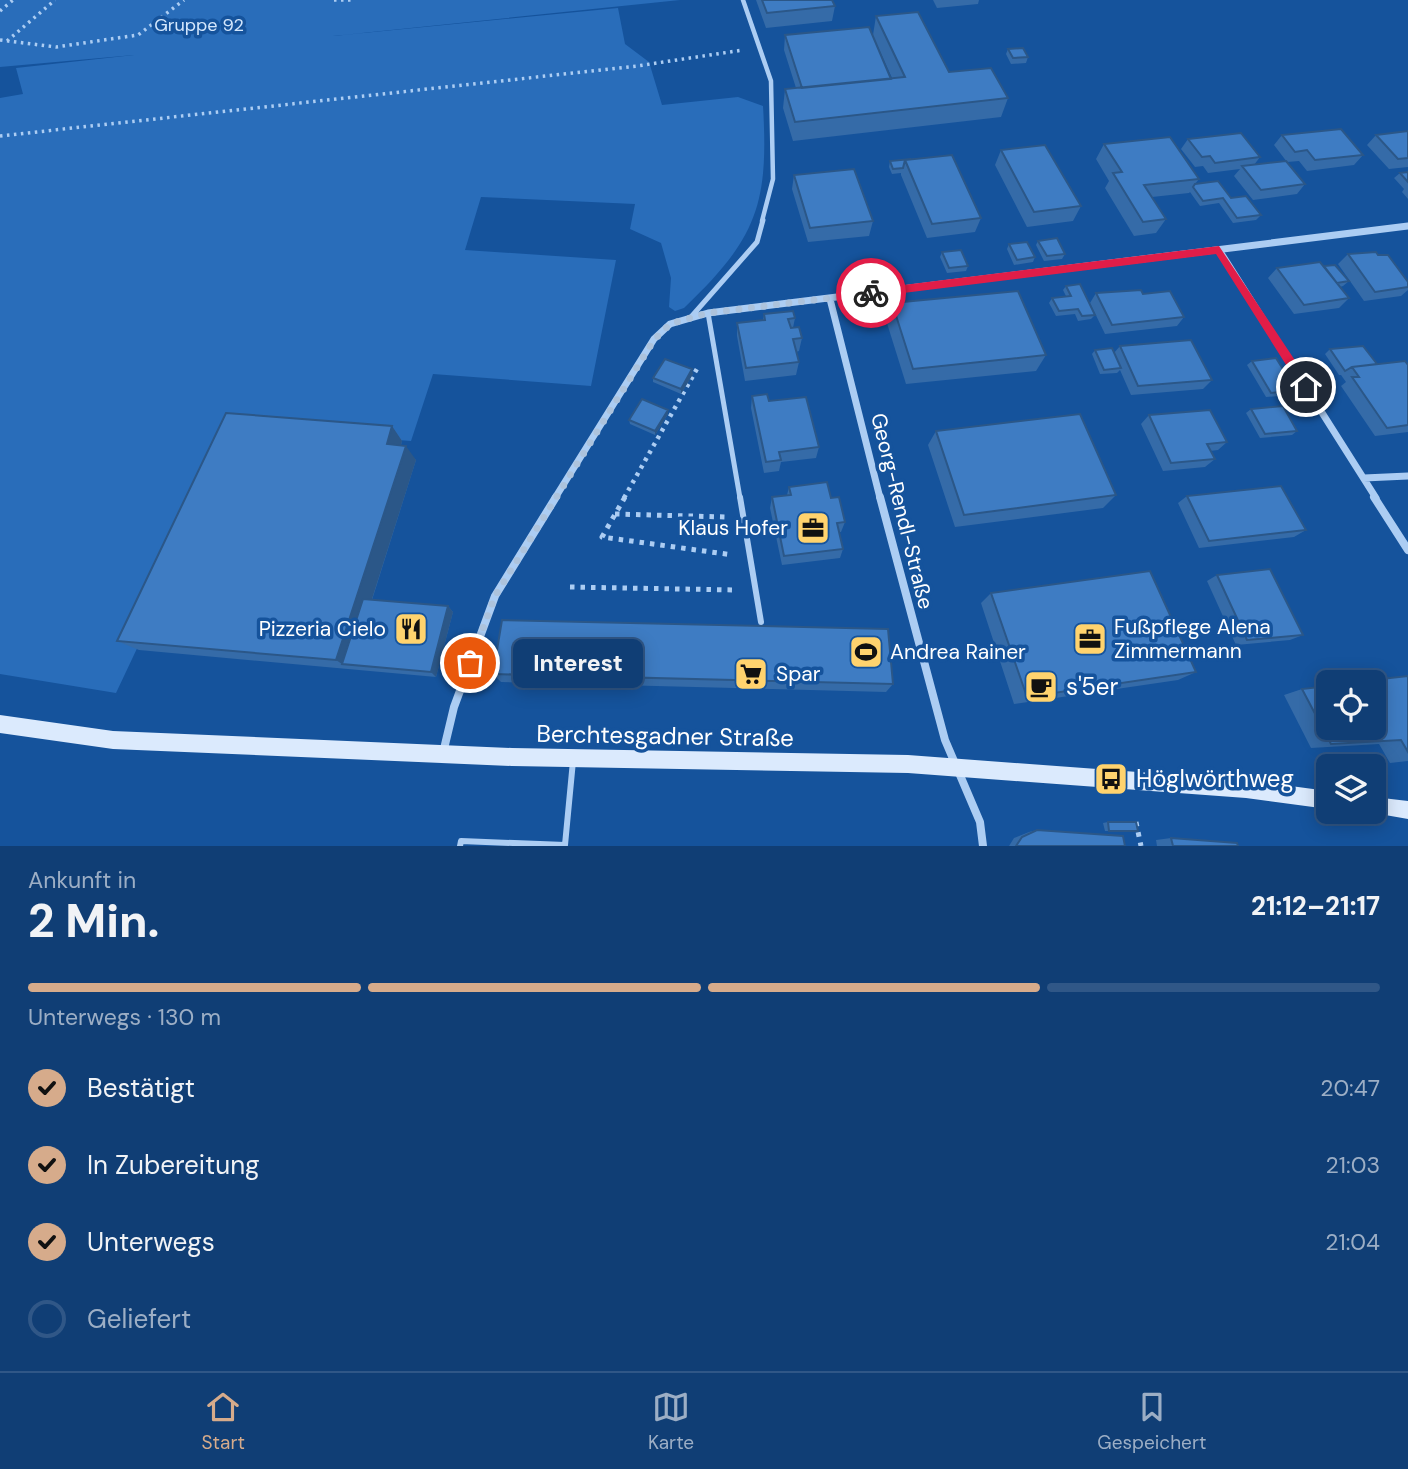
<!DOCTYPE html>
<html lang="de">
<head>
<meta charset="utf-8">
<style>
	body { margin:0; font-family:"DM Sans",sans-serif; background:#1e497d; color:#f1f3f6; height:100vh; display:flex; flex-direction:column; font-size:26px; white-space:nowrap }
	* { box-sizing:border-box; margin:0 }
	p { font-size:23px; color:#9caec5 }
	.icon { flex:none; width:38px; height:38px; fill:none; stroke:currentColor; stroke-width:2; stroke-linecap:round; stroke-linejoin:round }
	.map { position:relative; height:846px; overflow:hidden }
	.details { display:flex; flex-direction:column; background:#103e75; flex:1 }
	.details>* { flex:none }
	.tools { position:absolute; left:1316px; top:670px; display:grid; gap:14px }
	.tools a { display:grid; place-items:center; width:70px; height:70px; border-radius:10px; background:#103e75; box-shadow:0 4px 18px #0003,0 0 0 2px #305787; font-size:35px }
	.pin { position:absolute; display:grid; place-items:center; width:60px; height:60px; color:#fff; margin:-30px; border:4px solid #fff; border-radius:50%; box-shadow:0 2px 7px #0007 }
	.courier { position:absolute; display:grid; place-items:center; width:70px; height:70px; margin:-35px; border:5px solid #e11d48; border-radius:50%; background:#fff; color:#222; box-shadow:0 2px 9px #0007 }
	.bubble { position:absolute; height:49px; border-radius:10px; background:#103e75; box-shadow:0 4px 18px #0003,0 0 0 2px #305787; font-size:23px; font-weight:800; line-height:49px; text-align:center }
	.summary em { font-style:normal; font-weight:800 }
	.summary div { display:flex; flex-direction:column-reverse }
	.summary { display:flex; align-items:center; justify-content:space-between; height:119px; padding:0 28px }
	h1 { font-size:46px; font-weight:800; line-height:52px }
	.bar { display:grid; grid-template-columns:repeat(4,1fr); gap:10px 7px; align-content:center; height:84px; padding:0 28px }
	.bar i { height:9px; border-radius:5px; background:#305787 }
	.bar .current { background:#d6ab8b }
	.bar p { grid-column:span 4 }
	ol { padding:0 28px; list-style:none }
	li { display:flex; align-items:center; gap:21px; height:77px }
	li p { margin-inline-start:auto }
	li .icon { padding:7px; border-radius:50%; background:#d6ab8b; color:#111; stroke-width:4 }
	li:last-child { color:#9caec5 }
	li i { width:38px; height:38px; border:4px solid #305787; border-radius:50% }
	.dock { display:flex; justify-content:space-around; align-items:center; height:98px; border-top:2px solid #305787; background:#103e75; font-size:19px; color:#9caec5 }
	.dock a { display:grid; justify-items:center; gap:4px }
	.dock .current { color:#d6ab8b }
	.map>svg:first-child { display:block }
</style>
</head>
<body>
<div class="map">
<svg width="1408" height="846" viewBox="0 0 1408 846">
	<rect width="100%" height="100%" fill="#15539c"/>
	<path fill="#296dba" d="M 0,0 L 680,0 L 333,36 L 618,8 L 625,44 L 649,62 L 662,105 L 738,97 L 763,106 C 769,206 756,239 684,308 L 675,311 L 669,307 L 671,278 L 661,243 L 630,229 L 635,204 L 481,197 L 465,250 L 616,260 L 591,386 L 433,374 L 411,441 L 241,428 L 116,693 L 0,674 L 0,98 L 23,94 L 16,68 L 134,55 L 0,67 Z"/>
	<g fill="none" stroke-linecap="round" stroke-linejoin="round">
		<path stroke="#accdf3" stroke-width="3.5" stroke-dasharray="2.5 4.5" stroke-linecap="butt" d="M 334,0 L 353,0
			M 0,11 L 13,0
			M 0,40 L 56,47 L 138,35 L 184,0
			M 7,41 L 55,0
			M 0,136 L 637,66 L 743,50"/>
		<path stroke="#accdf3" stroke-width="4.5" stroke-dasharray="3.5 5" stroke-linecap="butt" d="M 624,498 L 698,367"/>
		<path stroke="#accdf3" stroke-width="5" stroke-dasharray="4.5 6" stroke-linecap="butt" d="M 625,497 L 602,537 L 733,555
			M 615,514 L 726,517
			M 570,587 L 737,590
			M 1136,822 L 1141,846"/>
		<path stroke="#accdf3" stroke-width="4.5" d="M 743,0 L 771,81 L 773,179 L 762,221"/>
		<path stroke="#accdf3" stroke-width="5" d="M 708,313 L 740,498
			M 691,317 L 757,242 L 763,220"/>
		<path stroke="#accdf3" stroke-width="6" d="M 740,497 L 761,622
			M 460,846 L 461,841 L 565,845 L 573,761"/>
		<path stroke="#accdf3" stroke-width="7" d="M 1219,250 L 1376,498
			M 830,299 L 880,498
			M 1364,478 L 1408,476
			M 555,498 L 654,339 L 670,324 L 708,313 L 1408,226"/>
		<path stroke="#accdf3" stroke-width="8" d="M 880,497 L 945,740 L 980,822 L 983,846
			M 1374,497 L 1408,550
			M 443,753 L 454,707 L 495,596 L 556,497"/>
		<path fill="#dbeafd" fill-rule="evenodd" d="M 0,715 L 113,731 L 512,748 L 908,755 L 1246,780 L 1328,791 L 1328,809 L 1246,798 L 908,773 L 512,766 L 113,749 L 0,733 Z
			M 1374,797 L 1408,801 L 1408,819 L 1368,812 L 1374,812 Z"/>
	</g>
	<path fill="#356ba8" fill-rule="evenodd" d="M 756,0 L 832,0 L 835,6 L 832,21 L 766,28 Z
		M 933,0 L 979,0 L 978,4 L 937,8 Z
		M 876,16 L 949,72 L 1008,98 L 1001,117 L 793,141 L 783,108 L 785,89 L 796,88 L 784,50 L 785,35 L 873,35 ZM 874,38 L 892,78 L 891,79 Z
		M 1008,49 L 1028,57 L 1026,63 L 1011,64 L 1006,54 Z
		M 1408,131 L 1408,167 L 1389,169 L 1367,145 L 1376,135 Z
		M 1282,135 L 1363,155 L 1354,165 L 1307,171 L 1299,161 L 1287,162 L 1274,145 Z
		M 1188,139 L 1260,157 L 1254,165 L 1305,184 L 1297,194 L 1253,200 L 1234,176 L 1240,169 L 1208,173 L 1203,166 L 1195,167 L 1181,149 Z
		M 1104,144 L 1199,179 L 1195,184 L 1231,198 L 1261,215 L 1256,220 L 1233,223 L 1219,203 L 1200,206 L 1190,192 L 1189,193 L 1152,197 L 1166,219 L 1156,233 L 1134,236 L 1105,188 L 1109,181 L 1096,159 Z
		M 1001,150 L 1081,206 L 1073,221 L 1027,227 L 995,165 Z
		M 952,155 L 981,218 L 975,232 L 927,238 L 901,175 L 901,173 L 892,174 L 889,167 L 890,161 Z
		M 1408,172 L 1408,199 L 1402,192 L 1404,189 L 1394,178 L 1400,173 Z
		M 794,175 L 873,221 L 869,236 L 808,242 L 792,189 Z
		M 1038,241 L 1065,254 L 1062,259 L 1044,261 L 1036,245 Z
		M 1009,244 L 1035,257 L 1033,262 L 1014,265 L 1007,249 Z
		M 942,252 L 968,266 L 966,271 L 947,273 L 940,257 Z
		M 1348,254 L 1408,282 L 1408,290 L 1401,296 L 1364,301 L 1338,264 Z
		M 1324,266 L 1349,281 L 1343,286 L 1340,287 L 1349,298 L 1339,308 L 1294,314 L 1268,278 L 1277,268 Z
		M 1066,286 L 1095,315 L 1091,319 L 1078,321 L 1075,314 L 1056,316 L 1049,303 L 1052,298 L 1066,296 L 1063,290 Z
		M 1096,293 L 1143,294 L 1184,317 L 1177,326 L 1105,334 L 1090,303 Z
		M 892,303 L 1046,355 L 1036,371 L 906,384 L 886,320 Z
		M 764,314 L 795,318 L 793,328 L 802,338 L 799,351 L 796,352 L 799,362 L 796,375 L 745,381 L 737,336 L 737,323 L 763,320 Z
		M 1120,346 L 1212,380 L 1203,389 L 1131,395 L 1120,370 L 1117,373 L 1100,374 L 1092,354 L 1095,350 L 1114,353 Z
		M 1330,349 L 1377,364 L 1408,365 L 1408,432 L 1375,436 L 1341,386 L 1346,382 L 1341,375 L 1339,375 L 1325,354 Z
		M 1252,361 L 1296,390 L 1290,395 L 1266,397 L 1247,365 Z
		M 693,374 L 681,394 L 653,382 L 653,378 Z
		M 752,396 L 769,401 L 819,447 L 816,458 L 781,462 L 779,471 L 764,473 L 751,408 Z
		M 1251,409 L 1297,431 L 1292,435 L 1260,438 L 1246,413 Z
		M 668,414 L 655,435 L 630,424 L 629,420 Z
		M 1149,415 L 1227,442 L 1218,450 L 1210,451 L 1215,459 L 1205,467 L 1163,471 L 1141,424 Z
		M 392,426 L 402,441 L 401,445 L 416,460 L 372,600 L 448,606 L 453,612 L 436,677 L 139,650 L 117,641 Z
		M 936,431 L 1116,495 L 1103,508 L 955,527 L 928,445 Z
		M 789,487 L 831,498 L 845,522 L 841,532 L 839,532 L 843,549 L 840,558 L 782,565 L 770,508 L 772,497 L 787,495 Z
		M 1187,496 L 1306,530 L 1294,537 L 1199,548 L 1178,503 Z
		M 1217,575 L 1303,635 L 1290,640 L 1236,645 L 1207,581 Z
		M 991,593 L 1196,672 L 1178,680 L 1014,704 L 981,603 Z
		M 493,674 L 893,684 L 886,692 L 501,682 Z
		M 1408,676 L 1408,761 L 1390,763 L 1379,744 L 1311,748 L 1284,695 L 1302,689 Z
		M 1108,822 L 1138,831 L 1105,831 L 1103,823 Z
		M 1037,830 L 1125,846 L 1009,846 L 1014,838 L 1029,832 Z
		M 1171,838 L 1238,846 L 1157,846 L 1156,840 Z"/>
	<path fill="#2b5788" d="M 692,369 L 693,374 L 681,394 L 681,389 Z
		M 668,410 L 668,414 L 655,435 L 655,431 Z
		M 392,426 L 402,441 L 397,458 L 387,444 Z
		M 406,446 L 416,460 L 351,665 L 342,664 L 336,660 Z
		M 448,606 L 453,612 L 436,677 L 431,672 Z"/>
	<path fill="#3e7cc3" stroke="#2b5788" stroke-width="2" d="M 762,0 L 832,0 L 835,6 L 767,13 Z
		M 918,12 L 949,72 L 991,68 L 1008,98 L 795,122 L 785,89 L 905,77 L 876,16 Z
		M 869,27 L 891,79 L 802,88 L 785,35 Z
		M 1023,48 L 1028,57 L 1013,58 L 1008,49 Z
		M 1341,129 L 1363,155 L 1315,160 L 1307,150 L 1295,152 L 1282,135 Z
		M 1408,131 L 1408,158 L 1398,159 L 1376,135 Z
		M 1241,133 L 1260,157 L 1215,163 L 1210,156 L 1202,157 L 1188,139 Z
		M 1170,137 L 1199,179 L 1144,185 L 1166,219 L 1143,222 L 1113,173 L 1122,172 L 1104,144 Z
		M 1045,145 L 1081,206 L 1034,212 L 1001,150 Z
		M 952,155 L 981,218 L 932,224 L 905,160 Z
		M 911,159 L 905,160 L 903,168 L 893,169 L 890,161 Z
		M 1286,161 L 1305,184 L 1261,190 L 1242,166 Z
		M 854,169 L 873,221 L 810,228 L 794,175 Z
		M 1408,172 L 1408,182 L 1400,173 Z
		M 1218,181 L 1231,198 L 1246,196 L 1261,215 L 1237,218 L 1223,198 L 1203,201 L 1193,187 L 1195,184 Z
		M 1057,238 L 1065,254 L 1047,256 L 1038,241 Z
		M 1027,242 L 1035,257 L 1017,260 L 1009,244 Z
		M 961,250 L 968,266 L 949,268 L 942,252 Z
		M 1376,252 L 1378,255 L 1388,255 L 1408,282 L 1408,287 L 1375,292 L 1348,254 Z
		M 1320,262 L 1349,298 L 1304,305 L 1277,268 Z
		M 1335,265 L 1349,281 L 1337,283 L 1324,266 Z
		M 1080,284 L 1095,315 L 1082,316 L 1078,309 L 1059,311 L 1052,298 L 1071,296 L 1066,286 Z
		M 1141,290 L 1143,294 L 1170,291 L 1184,317 L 1112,325 L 1096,293 Z
		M 1018,291 L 1046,355 L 913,369 L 892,303 Z
		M 793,311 L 795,318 L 788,319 L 791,328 L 799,327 L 802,338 L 793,339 L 799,362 L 746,368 L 737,323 L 765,320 L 764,314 Z
		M 1191,340 L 1212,380 L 1138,386 L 1120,346 Z
		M 1363,346 L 1377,364 L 1352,367 L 1345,371 L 1330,349 Z
		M 1112,348 L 1121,368 L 1104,370 L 1095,350 Z
		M 1276,358 L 1296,390 L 1271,393 L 1252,361 Z
		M 665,359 L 692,369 L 681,389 L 653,378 Z
		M 1405,361 L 1408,365 L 1408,425 L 1387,428 L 1352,377 L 1359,377 L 1352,367 Z
		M 767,394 L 769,401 L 806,397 L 819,447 L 779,452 L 781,460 L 766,462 L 752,396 Z
		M 642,399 L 668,410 L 655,431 L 629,420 Z
		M 1283,406 L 1297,431 L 1265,434 L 1251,409 Z
		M 1210,410 L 1227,442 L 1207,444 L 1215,459 L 1171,463 L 1149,415 Z
		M 226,413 L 392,426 L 387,444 L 406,446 L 336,660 L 117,641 Z
		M 1080,414 L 1116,495 L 964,515 L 936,431 Z
		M 827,482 L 831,498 L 839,497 L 845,522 L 837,523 L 843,549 L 784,556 L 772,497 L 791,495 L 789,487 Z
		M 1281,486 L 1306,530 L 1209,541 L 1187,496 Z
		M 1270,569 L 1303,635 L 1247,640 L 1217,575 Z
		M 1150,571 L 1196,672 L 1027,697 L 991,593 Z
		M 363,599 L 448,606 L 431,672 L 342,664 Z
		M 502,620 L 888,629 L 893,684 L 493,674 Z
		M 1408,676 L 1408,752 L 1401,740 L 1331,744 L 1302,689 L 1328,686 L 1328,728 L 1374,728 L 1374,682 L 1354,682 Z
		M 1108,822 L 1136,822 L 1138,831 L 1109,831 Z
		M 1037,830 L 1123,836 L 1125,846 L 1016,846 L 1022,837 Z
		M 1171,838 L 1237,843 L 1238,846 L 1173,846 Z"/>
	<path fill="#e11d48" d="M 1219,246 L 1310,383 L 1310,390 L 1302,390 L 1216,254 L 871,297 L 865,293 L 871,289 Z"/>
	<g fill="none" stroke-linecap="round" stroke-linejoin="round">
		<path stroke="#adc3dc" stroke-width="7" stroke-dasharray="0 12.6" d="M 470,663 L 495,596 L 654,340 L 670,324 L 708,313 L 871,293"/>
	</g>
	<defs>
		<symbol id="office-square" viewBox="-11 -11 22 22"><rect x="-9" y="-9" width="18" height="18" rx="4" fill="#ffd36e" stroke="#15539c"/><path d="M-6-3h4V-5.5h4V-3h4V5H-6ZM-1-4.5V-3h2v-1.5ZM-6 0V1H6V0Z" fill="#111"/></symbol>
		<symbol id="restaurant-square" viewBox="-11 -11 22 22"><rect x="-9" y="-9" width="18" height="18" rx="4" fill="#ffd36e" stroke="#15539c"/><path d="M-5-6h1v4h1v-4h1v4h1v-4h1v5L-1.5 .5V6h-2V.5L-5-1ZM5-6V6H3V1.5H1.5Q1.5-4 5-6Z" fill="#111"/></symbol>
		<symbol id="stadium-square" viewBox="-11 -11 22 22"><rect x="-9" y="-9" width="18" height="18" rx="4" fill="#ffd36e" stroke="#15539c"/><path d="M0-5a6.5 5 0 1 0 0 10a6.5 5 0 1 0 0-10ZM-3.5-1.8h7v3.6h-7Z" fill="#111"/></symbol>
		<symbol id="supermarket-square" viewBox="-11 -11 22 22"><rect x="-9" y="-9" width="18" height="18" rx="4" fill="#ffd36e" stroke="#15539c"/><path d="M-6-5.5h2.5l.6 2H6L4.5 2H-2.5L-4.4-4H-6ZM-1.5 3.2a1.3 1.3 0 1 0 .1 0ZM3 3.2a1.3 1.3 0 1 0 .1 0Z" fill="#111"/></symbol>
		<symbol id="cafe-square" viewBox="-11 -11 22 22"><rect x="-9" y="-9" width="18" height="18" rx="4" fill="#ffd36e" stroke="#15539c"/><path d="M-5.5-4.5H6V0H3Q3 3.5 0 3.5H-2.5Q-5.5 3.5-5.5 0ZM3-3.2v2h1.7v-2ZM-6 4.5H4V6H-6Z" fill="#111"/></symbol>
		<symbol id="bus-square" viewBox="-11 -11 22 22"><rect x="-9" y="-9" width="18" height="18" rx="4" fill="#ffd36e" stroke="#15539c"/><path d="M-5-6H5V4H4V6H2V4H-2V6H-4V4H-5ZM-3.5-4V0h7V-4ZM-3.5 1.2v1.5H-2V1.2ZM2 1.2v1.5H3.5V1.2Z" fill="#111"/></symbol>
	</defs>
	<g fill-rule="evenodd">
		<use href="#office-square" x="794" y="509" width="38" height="38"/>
		<use href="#restaurant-square" x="392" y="610" width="38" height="38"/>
		<use href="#office-square" x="1071" y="620" width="38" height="38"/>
		<use href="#stadium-square" x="847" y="633" width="38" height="38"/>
		<use href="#supermarket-square" x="732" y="655" width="38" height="38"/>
		<use href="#cafe-square" x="1022" y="668" width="38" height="38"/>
		<use href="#bus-square" x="1092" y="760" width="38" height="38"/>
	</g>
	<g text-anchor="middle" stroke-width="7" stroke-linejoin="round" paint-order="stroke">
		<g font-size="18" fill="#d4e7fd" stroke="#15539c">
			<text x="199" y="31">Gruppe 92</text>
		</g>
		<g font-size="21" fill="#fff" stroke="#15539c">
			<text transform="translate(902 511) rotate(76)" y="7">Georg-Rendl-Straße</text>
		</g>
		<g font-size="21" fill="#fff" stroke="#15539c" text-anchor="start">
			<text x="788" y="535" text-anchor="end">Klaus Hofer</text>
			<text x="1114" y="634">Fußpflege Alena<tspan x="1114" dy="24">Zimmermann</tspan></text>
			<text x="386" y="636" text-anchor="end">Pizzeria Cielo</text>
			<text x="890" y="659">Andrea Rainer</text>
			<text x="776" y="681">Spar</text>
		</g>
		<g font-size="24" fill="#fff" stroke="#15539c" text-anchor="start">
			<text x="1066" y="695">s'5er</text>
			<text x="1136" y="787">Höglwörthweg</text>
		</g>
		<g font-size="24" fill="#fff" stroke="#15539c">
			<text transform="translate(665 736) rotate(1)" y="8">Berchtesgadner Straße</text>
		</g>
	</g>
</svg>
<div class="tools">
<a><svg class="icon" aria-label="locate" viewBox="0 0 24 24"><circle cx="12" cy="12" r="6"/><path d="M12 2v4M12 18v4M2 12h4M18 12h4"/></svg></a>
<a><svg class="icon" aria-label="layers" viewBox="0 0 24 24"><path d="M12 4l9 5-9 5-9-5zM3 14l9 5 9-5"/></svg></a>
</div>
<div class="pin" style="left:470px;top:663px;background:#ea580c"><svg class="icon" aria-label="bag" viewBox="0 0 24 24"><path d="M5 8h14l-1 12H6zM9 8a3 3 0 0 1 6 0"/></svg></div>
<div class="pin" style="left:1306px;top:387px;background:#1f2937"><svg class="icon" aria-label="home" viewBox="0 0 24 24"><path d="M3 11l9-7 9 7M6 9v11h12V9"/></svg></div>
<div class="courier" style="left:871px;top:293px"><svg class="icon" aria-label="bike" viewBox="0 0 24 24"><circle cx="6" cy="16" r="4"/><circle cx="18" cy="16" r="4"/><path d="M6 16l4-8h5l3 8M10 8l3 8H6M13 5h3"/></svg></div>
<div class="bubble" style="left:513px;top:639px;width:130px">Interest</div>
</div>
<section class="details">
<div class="summary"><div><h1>2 Min.</h1><p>Ankunft in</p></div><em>21:12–21:17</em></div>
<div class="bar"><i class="current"></i><i class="current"></i><i class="current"></i><i></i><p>Unterwegs · 130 m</p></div>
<ol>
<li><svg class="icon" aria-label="check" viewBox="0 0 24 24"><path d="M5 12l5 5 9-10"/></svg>Bestätigt<p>20:47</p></li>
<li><svg class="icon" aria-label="check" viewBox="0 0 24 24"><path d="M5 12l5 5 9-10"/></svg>In Zubereitung<p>21:03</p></li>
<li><svg class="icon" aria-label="check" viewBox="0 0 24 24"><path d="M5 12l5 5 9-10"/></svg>Unterwegs<p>21:04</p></li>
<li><i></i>Geliefert</li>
</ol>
</section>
<nav class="dock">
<a class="current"><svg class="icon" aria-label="home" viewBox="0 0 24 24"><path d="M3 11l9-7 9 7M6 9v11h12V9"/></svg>Start</a>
<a><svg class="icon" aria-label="map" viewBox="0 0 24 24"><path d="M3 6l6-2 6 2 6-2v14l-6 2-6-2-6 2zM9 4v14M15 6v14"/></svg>Karte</a>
<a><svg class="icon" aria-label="saved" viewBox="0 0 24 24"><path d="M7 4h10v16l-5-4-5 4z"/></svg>Gespeichert</a>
</nav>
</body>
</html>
